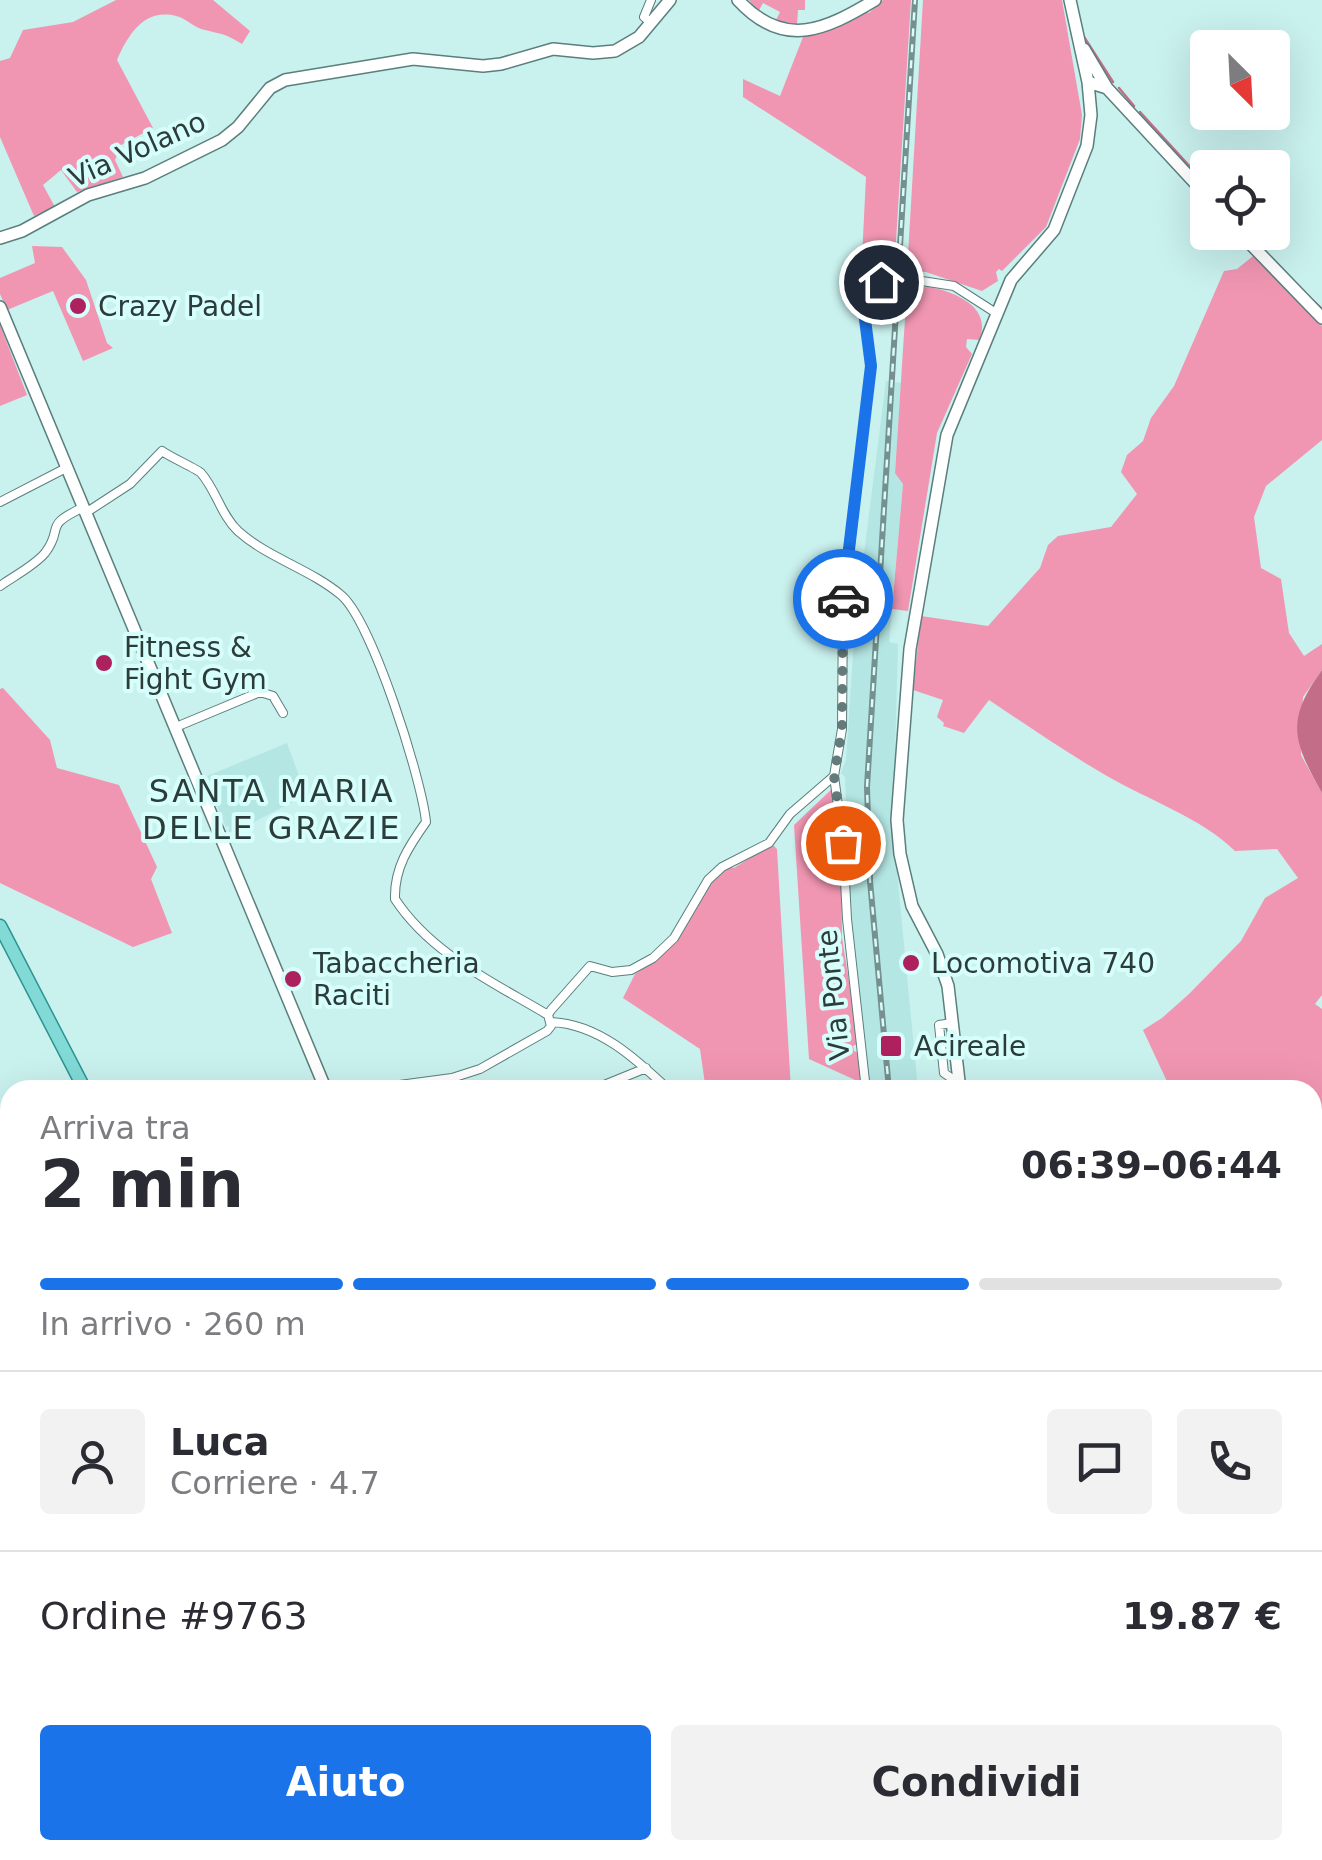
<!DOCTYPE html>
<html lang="it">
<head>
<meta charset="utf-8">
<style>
	body { margin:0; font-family:"DejaVu Sans",sans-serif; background:#f2f2f3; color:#2b2b33; height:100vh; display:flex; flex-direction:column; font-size:38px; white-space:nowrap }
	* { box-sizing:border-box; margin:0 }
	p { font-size:32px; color:#7c7c81 }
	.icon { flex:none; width:55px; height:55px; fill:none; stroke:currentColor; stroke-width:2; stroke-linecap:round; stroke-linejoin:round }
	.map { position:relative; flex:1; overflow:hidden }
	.drawer { position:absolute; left:0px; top:1080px; width:1322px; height:780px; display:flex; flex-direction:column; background:#fff; border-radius:30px 30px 0 0; box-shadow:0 10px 40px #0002 }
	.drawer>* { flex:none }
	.needle { width:65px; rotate:156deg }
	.controls { position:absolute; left:1190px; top:30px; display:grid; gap:20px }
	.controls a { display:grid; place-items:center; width:100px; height:100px; border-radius:10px; background:#fff; box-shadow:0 10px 40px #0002; font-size:50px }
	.pin { position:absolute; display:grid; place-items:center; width:85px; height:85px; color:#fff; margin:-42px; border:5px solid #fff; border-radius:50%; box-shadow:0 2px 10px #0007 }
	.courier { position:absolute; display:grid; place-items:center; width:100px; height:100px; margin:-50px; border:8px solid #1a73e8; border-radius:50%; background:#fff; color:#222; box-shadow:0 2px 12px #0007 }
	.overview em { font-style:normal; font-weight:600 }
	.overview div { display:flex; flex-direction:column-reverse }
	.overview { display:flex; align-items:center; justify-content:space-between; height:170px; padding:0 40px }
	h1 { font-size:65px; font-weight:600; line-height:75px }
	.bar { display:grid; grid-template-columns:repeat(4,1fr); gap:15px 10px; align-content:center; height:120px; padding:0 40px }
	.bar i { height:12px; border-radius:8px; background:#e1e1e2 }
	.bar .on { background:#1a73e8 }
	.bar p { grid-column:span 4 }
	.line { display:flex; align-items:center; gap:25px; padding:0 40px; border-top:2px solid #e1e1e2 }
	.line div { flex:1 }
	.round { display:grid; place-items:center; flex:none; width:105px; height:105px; border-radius:10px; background:#f2f2f3 }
	.button { display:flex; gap:20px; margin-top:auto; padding:20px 40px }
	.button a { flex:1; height:115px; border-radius:10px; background:#1a73e8; color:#fff; font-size:40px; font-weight:600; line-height:115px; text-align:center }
	.button a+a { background:#f2f2f3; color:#2b2b33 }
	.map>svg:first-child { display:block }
</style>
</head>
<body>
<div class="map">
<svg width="1322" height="1860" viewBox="0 0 1322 1860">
	<rect width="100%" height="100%" fill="#c9f1ee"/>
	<path fill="#b4e6e3" d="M 886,381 L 901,383 L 895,472 L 903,483 L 889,642 L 898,644 L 893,830 L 918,1090 L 869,1090 L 850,919 L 845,777 L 841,773 L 846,760 L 855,624 Z
		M 287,743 L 306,795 L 229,835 L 229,826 L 226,827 L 205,777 Z
		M 920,1850 L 978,1850 L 979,1860 L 922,1860 Z"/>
	<path fill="#f096b2" d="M 116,0 L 213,0 L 250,31 L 242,44 C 224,33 224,35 205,30 C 194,28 186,18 176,16 C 144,8 128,35 117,60 L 153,128 L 121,145 L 115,160 L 123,177 L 77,192 L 61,170 L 43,185 L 55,207 L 34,216 L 0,137 L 0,61 L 10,58 L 23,30 L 73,22 Z
		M 749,0 L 805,0 L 805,10 L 798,10 L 797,25 L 776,20 L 780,12 L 763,3 L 758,12 Z
		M 883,0 L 911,0 L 894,273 L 871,282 L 860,298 L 866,177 L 743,97 L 743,79 L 780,96 L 803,37 L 837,28 L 865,11 L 869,13 Z
		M 923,0 L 1062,0 L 1082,115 L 1080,139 L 1046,227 L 1002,271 L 999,269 L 996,272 L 998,281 L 982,291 L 926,272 L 907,272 Z
		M 32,246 L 62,247 L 86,280 L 107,343 L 113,348 L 83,361 L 53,291 L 7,310 L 0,294 L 0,278 L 35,263 Z
		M 1253,256 L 1318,318 L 1322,327 L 1322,440 L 1266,486 L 1254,517 L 1261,568 L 1281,579 L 1289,633 L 1304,656 L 1322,644 L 1322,670 L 1303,697 L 1301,755 L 1322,793 L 1322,995 L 1315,1004 L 1322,1009 L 1322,1361 L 1312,1360 L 1312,1090 L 1171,1090 L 1143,1030 L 1162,1018 L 1189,994 L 1241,941 L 1265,898 L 1298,878 L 1277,849 L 1235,851 C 1200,817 1150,801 1107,776 C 1067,753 1028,726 989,700 L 964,733 L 943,726 L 944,723 L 937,717 L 943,700 L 913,690 L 921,616 L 988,626 L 1040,568 L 1048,545 L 1058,536 L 1111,527 L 1137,494 L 1121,472 L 1127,455 L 1143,441 L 1151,418 L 1174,386 L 1224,271 L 1237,269 Z
		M 930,287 C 956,292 993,308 979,340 L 967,339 L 966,347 L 972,354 L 937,433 L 908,611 L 892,609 L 903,484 L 895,473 L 907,288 Z
		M 0,325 L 27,395 L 0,406 Z
		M 3,688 L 50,740 L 57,768 L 119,785 L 157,867 L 151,879 L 172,933 L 133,947 L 0,883 L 0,689 Z
		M 833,788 L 841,843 L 842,938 L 859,1043 L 853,1046 L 854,1051 L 861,1054 L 864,1084 L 809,1059 L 794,825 Z
		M 772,844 L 777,849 L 791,1090 L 691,1090 L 689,1087 L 705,1084 L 700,1049 L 623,998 L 635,974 L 656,960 L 676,939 L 717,874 L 728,867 L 734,868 Z
		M 1322,1620 L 1322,1670 L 1315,1671 L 1313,1621 Z
		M 0,1662 L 10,1695 L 10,1850 L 136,1850 L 147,1860 L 0,1860 Z
		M 1313,1683 L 1322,1684 L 1322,1770 L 1318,1773 L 1322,1786 L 1313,1790 Z"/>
	<path fill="#c36d88" d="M 1322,670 L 1322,793 C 1293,741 1285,721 1322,670 Z"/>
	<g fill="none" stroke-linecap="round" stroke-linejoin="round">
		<path stroke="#c36d88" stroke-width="2.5" d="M 1084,37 L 1113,82
			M 1119,88 L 1134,106
			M 1140,112 L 1193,170
			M 1199,178 L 1208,187
			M 1312,300 L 1322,309"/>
		<defs>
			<path id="street" d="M 651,23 L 644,17 L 651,0
				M 909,279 L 954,286 L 996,313
				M 0,502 L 68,467
				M 87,512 L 130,484 L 162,451 C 170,457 197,469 201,473 C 216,490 221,515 238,531 C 268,558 310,569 341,595 C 372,621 422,780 426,822 C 409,846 394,868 395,899 C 431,954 493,982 548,1015
				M 0,586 C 14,576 34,566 45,553 C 65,527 41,527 84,507
				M 176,727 L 260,692 L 273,696 L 283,713
				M 834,776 L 843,843 L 847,919 L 866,1090
				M 551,1022 C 599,1024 636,1059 669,1090
				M 952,1023 L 939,1025 L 944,1073 L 960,1084
				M 362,1090 L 452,1078 L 480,1069 L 547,1031 L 551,1026 L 548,1015 L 551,1010 L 590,966 L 612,972 L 631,970 L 653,958 L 674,938 L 708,880 L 722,867 L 769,843 L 790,814 L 834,776 L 842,729 L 843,605 L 871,366 L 863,304 L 870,290 L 881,282 L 895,278
				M 592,1090 L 646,1068
				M 0,1345 L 10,1336
				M 1322,1410 L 1318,1433 L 1322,1448
				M 0,1650 L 10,1684
				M 141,1850 L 151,1860
				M 866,1850 L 870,1860
				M 1054,1850 L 1054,1860
				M 1200,1850 L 1204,1860
				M 770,1860 L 793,1850
				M 910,1860 L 911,1860
				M 1112,1860 L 1138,1850"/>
			<path id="secondary" d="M 738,0 C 784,50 825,30 875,0
				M 1084,49 L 1107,88
				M 1088,82 L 1107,88 L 1208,197
				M 1239,232 L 1322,318
				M 0,238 L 22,231 L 88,195 L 145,178 L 222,140 L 238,127 L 270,88 L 285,80 L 413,59 L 483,66 L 501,64 L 553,49 L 593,53 L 615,51 L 639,37 L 670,0
				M 0,307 L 326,1090
				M 960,1090 L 948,986 L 937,954 L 912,906 L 900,854 L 897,820 L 910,649 L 947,435 L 1011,280 L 1054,230 L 1087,146 L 1091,115 L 1088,82 L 1070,0
				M 650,1850 L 654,1860
				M 986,1850 L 987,1860"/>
			<path id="primary" d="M 0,926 L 85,1090
				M 545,1850 L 546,1860"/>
		</defs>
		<use href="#street" stroke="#5a7f7d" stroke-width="10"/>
		<use href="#secondary" stroke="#5a7f7d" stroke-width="14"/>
		<use href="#primary" stroke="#2e9390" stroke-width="15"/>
		<use href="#street" stroke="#fff" stroke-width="8"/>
		<use href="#secondary" stroke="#fff" stroke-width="11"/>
		<use href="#primary" stroke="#82dad7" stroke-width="12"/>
		<defs>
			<path id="rail" d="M 889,1090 L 870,881 L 867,787 L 915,0
				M 974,1850 L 974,1860"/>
		</defs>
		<use href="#rail" stroke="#75908e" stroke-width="6"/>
		<use href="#rail" stroke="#d6fefb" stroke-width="2.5" stroke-dasharray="8" stroke-linecap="butt"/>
	</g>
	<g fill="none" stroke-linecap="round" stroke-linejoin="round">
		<path stroke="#637b7a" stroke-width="10" stroke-dasharray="0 18" d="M 843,599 L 842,729 L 834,776 L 843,843"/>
		<path stroke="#1a73e8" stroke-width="12" d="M 843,599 L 871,366 L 863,304 L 870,290 L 881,282"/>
	</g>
	<g fill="#ad215f" stroke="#d6fefb" stroke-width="4">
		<circle cx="78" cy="306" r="10"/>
		<circle cx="104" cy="663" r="10"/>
		<circle cx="911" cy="963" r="10"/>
		<circle cx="293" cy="979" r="10"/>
		<rect x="879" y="1034" width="24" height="24" rx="5"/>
	</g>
	<g text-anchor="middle" stroke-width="8" stroke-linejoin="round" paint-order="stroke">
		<g font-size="28" fill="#2c3c3b" stroke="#d6fefb">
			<text transform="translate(137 149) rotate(-24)" y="10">Via Volano</text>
			<text transform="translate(833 995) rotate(-96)" y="10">Via Ponte</text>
		</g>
		<g font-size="28" fill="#2c3c3b" stroke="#d6fefb" text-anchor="start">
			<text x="98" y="316">Crazy Padel</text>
			<text x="124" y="657">Fitness &amp;<tspan x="124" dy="32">Fight Gym</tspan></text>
			<text x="313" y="973">Tabaccheria<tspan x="313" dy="32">Raciti</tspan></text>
			<text x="931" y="973">Locomotiva 740</text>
			<text x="914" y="1056">Acireale</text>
		</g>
		<g font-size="32" letter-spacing="2.5" fill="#2c3c3b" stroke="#d6fefb">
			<text x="272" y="802">SANTA MARIA<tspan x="272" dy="37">DELLE GRAZIE</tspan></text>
		</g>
	</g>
</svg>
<div class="controls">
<a><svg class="needle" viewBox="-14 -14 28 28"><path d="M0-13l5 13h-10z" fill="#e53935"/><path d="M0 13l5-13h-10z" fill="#7c7c81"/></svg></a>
<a><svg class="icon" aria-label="locate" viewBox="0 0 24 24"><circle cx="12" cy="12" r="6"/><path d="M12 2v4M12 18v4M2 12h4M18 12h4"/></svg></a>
</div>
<div class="pin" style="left:843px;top:843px;background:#ea580c"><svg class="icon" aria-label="bag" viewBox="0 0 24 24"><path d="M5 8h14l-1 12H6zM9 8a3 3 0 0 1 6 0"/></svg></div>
<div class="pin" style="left:881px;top:282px;background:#1f2937"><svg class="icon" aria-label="home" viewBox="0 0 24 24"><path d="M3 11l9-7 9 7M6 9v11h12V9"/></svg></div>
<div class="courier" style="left:843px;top:599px"><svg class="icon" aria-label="car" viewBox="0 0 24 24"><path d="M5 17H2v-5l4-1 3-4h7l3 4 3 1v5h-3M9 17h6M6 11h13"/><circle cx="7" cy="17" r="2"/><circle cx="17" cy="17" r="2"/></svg></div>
<section class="drawer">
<div class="overview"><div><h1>2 min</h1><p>Arriva tra</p></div><em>06:39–06:44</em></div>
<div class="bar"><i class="on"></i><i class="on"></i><i class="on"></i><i></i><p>In arrivo · 260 m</p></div>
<div class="line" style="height:180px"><a class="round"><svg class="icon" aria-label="person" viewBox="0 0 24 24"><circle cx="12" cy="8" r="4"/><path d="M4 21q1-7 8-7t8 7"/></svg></a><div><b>Luca</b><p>Corriere · 4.7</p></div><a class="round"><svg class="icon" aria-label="chat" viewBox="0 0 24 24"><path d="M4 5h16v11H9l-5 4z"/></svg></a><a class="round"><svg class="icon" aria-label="phone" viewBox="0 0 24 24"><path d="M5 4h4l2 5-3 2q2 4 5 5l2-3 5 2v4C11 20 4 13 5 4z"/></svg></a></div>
<div class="line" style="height:130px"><div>Ordine #9763</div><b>19.87 €</b></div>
<div class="button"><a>Aiuto</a><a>Condividi</a></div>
</section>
</div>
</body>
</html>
